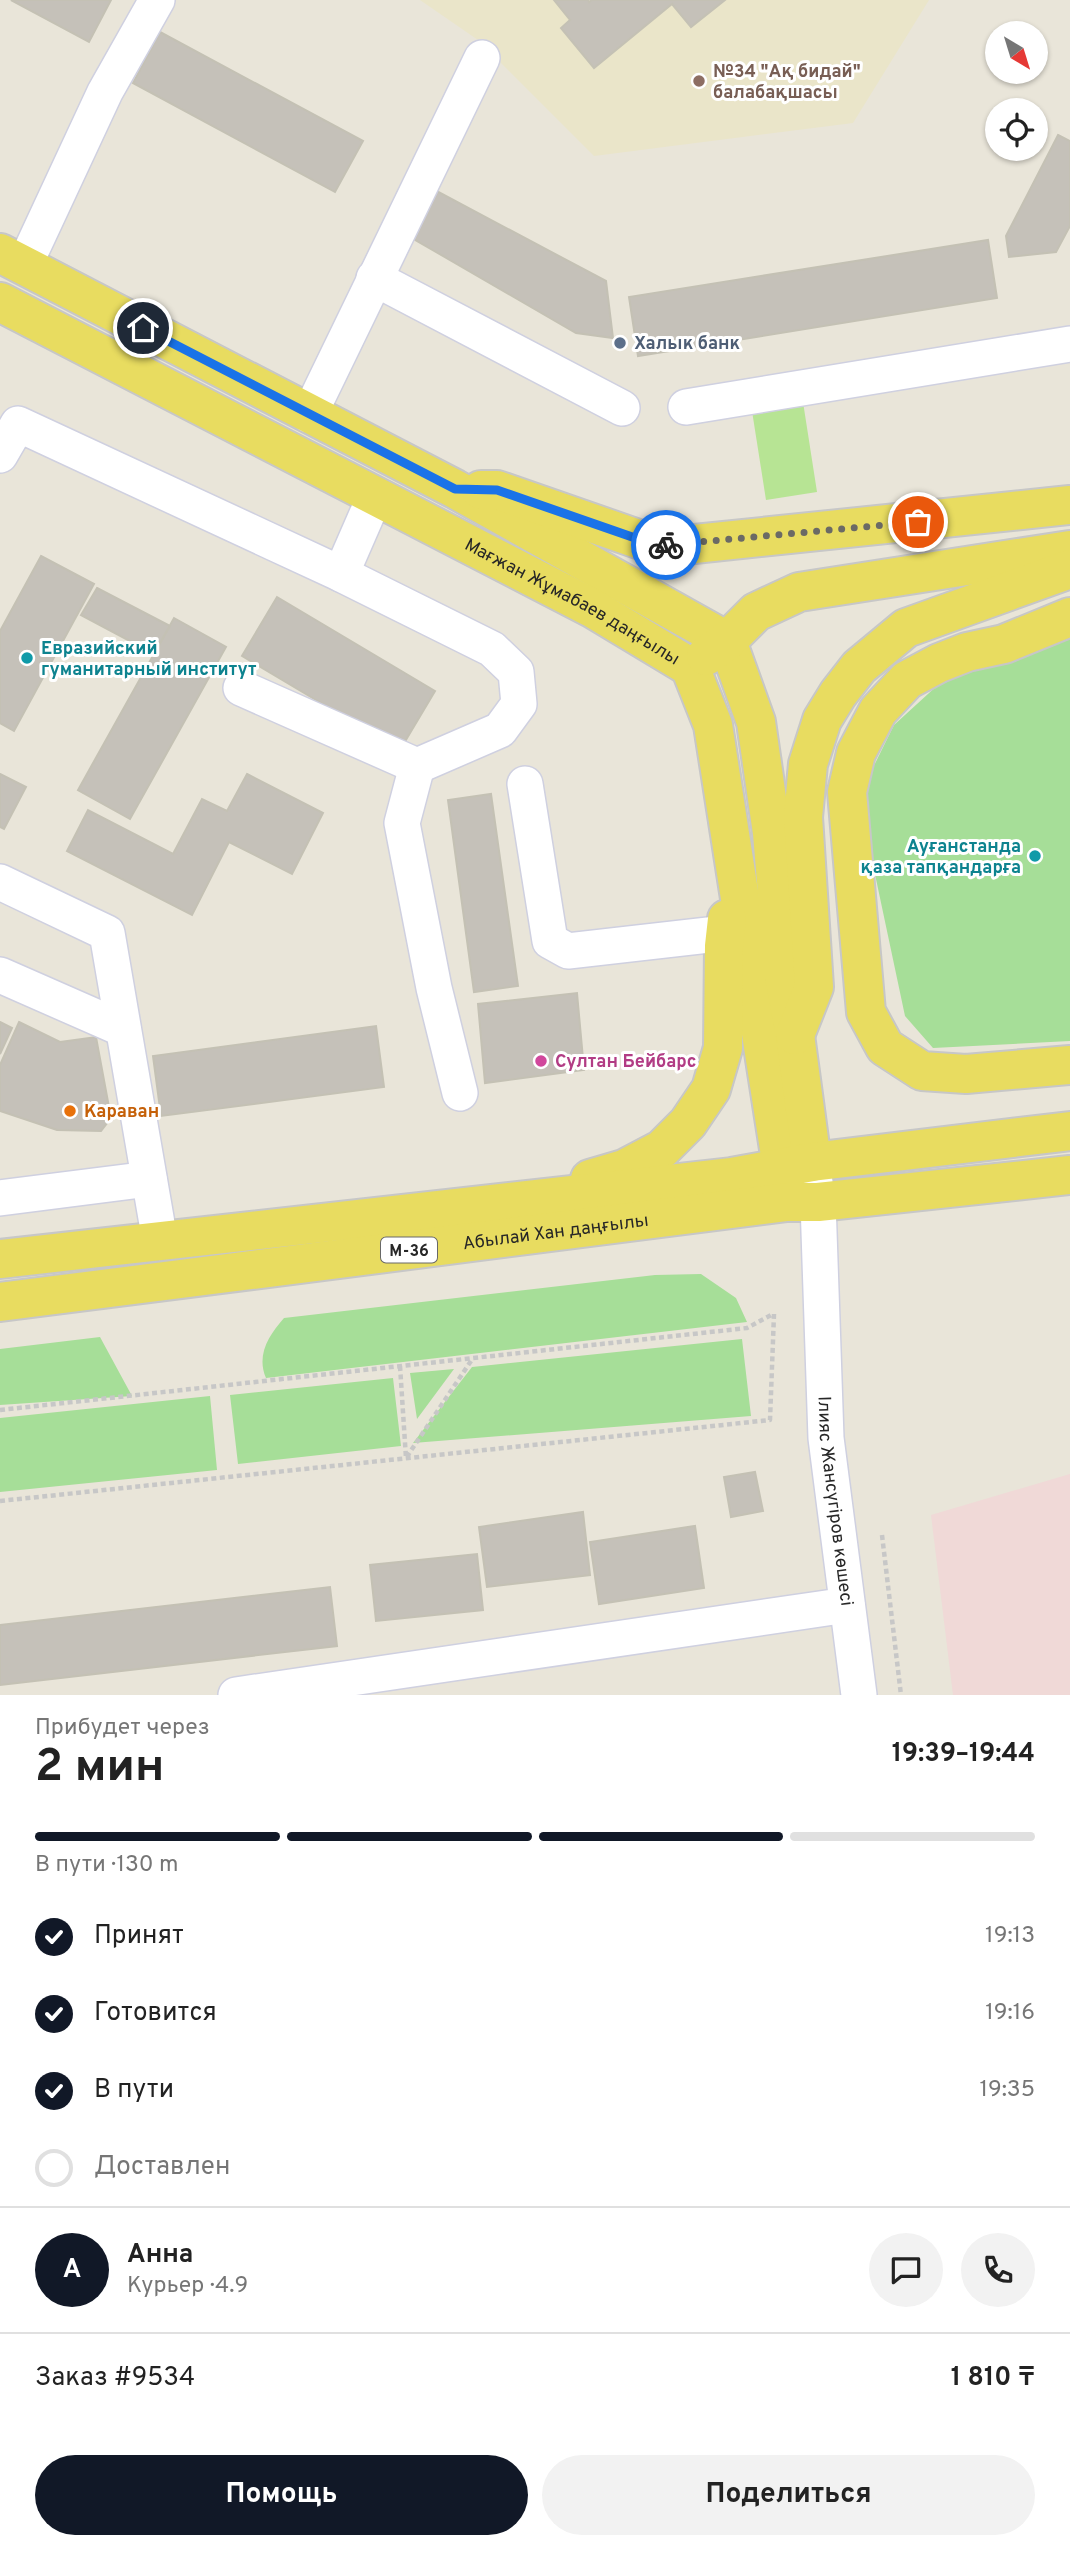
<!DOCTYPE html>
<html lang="ru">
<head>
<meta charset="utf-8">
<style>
	body { margin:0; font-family:Overpass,sans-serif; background:#f2f2f2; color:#222; height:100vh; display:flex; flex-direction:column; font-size:26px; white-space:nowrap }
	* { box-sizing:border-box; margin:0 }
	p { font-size:23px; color:#767676 }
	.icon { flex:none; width:38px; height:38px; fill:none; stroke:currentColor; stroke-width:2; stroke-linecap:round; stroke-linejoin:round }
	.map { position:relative; height:1695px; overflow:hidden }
	.drawer { display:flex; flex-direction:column; background:#fff; flex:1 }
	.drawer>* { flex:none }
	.needle { width:46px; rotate:142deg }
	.controls { position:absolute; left:985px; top:21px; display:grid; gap:14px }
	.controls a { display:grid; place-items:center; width:63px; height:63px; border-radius:50%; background:#fff; box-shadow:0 2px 5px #0004; font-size:35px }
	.pin { position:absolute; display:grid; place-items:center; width:60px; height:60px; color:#fff; margin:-30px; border:4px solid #fff; border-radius:50%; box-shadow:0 2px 7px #0007 }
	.courier { position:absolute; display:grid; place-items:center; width:70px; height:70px; margin:-35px; border:5px solid #1a73e8; border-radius:50%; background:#fff; color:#222; box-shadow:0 2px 9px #0007 }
	.summary em { font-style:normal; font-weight:700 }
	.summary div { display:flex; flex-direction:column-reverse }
	.summary { display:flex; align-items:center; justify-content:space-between; height:119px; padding:0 35px }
	h1 { font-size:46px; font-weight:700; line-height:52px }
	.bar { display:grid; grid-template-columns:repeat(4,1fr); gap:10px 7px; align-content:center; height:84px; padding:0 35px }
	.bar i { height:9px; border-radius:5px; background:#e0e0e0 }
	.bar .selected { background:#111827 }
	.bar p { grid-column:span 4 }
	.line { display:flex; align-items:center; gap:18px; padding:0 35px; border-top:2px solid #e0e0e0 }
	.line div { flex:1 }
	.round { display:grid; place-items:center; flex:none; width:74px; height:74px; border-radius:37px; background:#f2f2f2 }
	ol { padding:0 35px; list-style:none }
	li { display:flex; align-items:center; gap:21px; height:77px }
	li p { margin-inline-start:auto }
	li .icon { padding:7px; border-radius:50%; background:#111827; color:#fff; stroke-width:4 }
	li:last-child { color:#767676 }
	li i { width:38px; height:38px; border:4px solid #e0e0e0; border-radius:50% }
	.action { display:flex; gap:14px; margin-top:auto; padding:14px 35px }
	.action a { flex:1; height:80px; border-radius:42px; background:#111827; color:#fff; font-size:28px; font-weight:700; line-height:80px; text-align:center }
	.action a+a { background:#f2f2f2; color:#222 }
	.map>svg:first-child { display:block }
</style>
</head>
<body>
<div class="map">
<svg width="1070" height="1695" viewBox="0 0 1070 1695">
	<rect width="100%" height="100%" fill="#e9e5d9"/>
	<path fill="#eae5c9" d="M 420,0 L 929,0 L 853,123 L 594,156 L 478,40 Z"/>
	<path fill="#f0d9d7" d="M 1070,1474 L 1070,1695 L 953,1695 L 931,1515 Z"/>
	<path fill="#a6de98" d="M 1070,637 L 1070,1041 L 933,1048 L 905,1016 L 869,846 L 863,788 L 894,725 L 940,683 L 1001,657 Z
		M 701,1274 L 736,1298 L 747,1322 L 266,1378 C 256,1355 269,1335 284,1318 L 655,1275 Z
		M 100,1337 L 132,1396 L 0,1405 L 0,1349 Z
		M 742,1339 L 751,1416 L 413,1443 L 472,1367 Z
		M 454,1369 L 417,1419 L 410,1373 Z
		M 393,1378 L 401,1446 L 238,1464 L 230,1395 Z
		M 210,1396 L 217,1470 L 0,1492 L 0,1418 Z"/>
	<path fill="#b7e494" d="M 803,402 L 817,492 L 766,500 L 752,411 Z"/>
	<path fill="#c5c1b9" stroke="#c4c1b4" stroke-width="2" d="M 11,0 L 111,0 L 89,42 Z
		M 554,0 L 588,0 L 589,2 L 592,0 L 725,0 L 691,27 L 672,4 L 594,68 L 561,28 L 570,20 Z
		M 160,32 L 363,141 L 335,192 L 133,83 Z
		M 1058,135 L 1070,141 L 1070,226 L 1056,252 L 1009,257 L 1006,236 Z
		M 429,187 L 606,281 L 613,338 L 576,333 L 405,234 Z
		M 988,240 L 997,298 L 638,356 L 629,297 Z
		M 41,556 L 94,584 L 14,731 L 0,723 L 0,631 Z
		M 97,588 L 170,626 L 154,654 L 81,615 Z
		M 277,597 L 435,691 L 400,750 L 242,656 Z
		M 174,618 L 226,647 L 130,819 L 78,790 Z
		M 0,774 L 26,787 L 4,829 L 0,827 Z
		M 247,774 L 323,813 L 292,874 L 229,842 L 192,915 L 67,851 L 88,810 L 173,854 L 202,799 L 227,811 Z
		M 491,794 L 518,986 L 474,992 L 448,800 Z
		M 577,993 L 584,1070 L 485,1083 L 478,1004 Z
		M 0,1022 L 12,1028 L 0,1054 Z
		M 19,1022 L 60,1042 L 96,1037 L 111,1118 L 101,1131 L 57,1130 L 0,1111 L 0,1065 Z
		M 376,1026 L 384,1087 L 161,1116 L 153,1056 Z
		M 755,1472 L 763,1511 L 731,1517 L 724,1477 Z
		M 583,1512 L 590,1575 L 487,1587 L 479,1527 Z
		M 695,1526 L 704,1588 L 599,1604 L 590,1542 Z
		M 477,1554 L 483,1610 L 376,1621 L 370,1565 Z
		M 330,1587 L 337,1646 L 0,1685 L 0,1625 Z"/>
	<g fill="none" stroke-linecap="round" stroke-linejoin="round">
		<defs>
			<g id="minor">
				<path d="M 24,266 L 105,92 L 157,0"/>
				<path d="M 374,278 L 622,408"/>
				<path d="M 686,407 L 1070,344"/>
				<path d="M 309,415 L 482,58"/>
				<path d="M 0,455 L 18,424 L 341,574 L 492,649 L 516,672 L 519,704 L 500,730 L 417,766 L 241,688"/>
				<path d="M 341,574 L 375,496"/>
				<path d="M 417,766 L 402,823 L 434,988 L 460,1093"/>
				<path d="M 525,784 L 550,941 L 568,951 L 726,933"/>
				<path d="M 0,882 L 107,933 L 160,1241"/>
				<path d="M 0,975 L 123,1029"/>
				<path id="s1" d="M 814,1176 L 818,1202 L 826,1438 L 859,1695"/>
				<path d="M 0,1198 L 149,1179"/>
				<path d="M 236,1695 L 847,1605"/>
			</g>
			<g id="major">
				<path d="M 0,253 L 455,489 L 727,641"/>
				<path id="s2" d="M 0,302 L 592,608 L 690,667 L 713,725 L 782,1168"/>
				<path d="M 481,490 L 497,490 L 638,539 L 675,546 L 1070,505"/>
				<path d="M 1070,617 L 1004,644 L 967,652 L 939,663 L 907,680 L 878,711 L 856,753 L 847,792 L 866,1012 L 885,1047 L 922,1071 L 966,1074 L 1070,1065"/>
				<path d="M 727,641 L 756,722 L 772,833 L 784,977 L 795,1035 L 812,1162"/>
				<path d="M 706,656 L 727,641 L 756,612 L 799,592 L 1070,550"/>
				<path d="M 795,1035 L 814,987 L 803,817 L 808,764 L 822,720 L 838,694 L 859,667 L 906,628 L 1070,569"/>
				<path d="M 590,1179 L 624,1169 L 662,1149 L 688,1123 L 711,1089 L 723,1048 L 724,946 L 727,919"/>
				<path d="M 0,1259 L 732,1177 L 812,1162 L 1070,1131"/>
				<path id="s3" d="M 0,1302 L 787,1202 L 818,1202 L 1070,1175"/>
			</g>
		</defs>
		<use href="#minor" stroke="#cfd0e0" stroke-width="38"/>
		<use href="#major" stroke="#c7c7c7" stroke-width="42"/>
		<path stroke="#c7c7c7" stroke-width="4.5" stroke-dasharray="5 3.5" stroke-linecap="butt" d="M 400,1366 L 406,1458 L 473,1358
			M 0,1410 L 747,1328 L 773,1314
			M 0,1501 L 770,1420 L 774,1314
			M 882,1535 L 901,1695"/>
		<use href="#minor" stroke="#fff" stroke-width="35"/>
		<use href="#major" stroke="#e8dc60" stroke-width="38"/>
	</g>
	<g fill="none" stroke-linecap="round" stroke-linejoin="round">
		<path stroke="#6b6a65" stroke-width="7" stroke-dasharray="0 12.6" d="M 666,545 L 918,522"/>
		<path stroke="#1a73e8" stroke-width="9" d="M 143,328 L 455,489 L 497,490 L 638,539 L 666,545"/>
	</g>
	<circle fill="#8d6e63" stroke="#fff" stroke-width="2.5" cx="699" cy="81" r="7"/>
	<circle fill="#5c6f8a" stroke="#fff" stroke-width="2.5" cx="620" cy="343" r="7"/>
	<g fill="#0f9aa8" stroke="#fff" stroke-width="2.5">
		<circle cx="27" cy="658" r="7"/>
		<circle cx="1035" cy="856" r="7"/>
	</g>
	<circle fill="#d1479c" stroke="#fff" stroke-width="2.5" cx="541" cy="1061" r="7"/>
	<circle fill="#e8710a" stroke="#fff" stroke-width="2.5" cx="70" cy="1111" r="7"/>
	<g text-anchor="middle" stroke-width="6" stroke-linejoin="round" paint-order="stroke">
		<rect fill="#fff" stroke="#686868" stroke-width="2" x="381" y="1237.5" width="56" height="25" rx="5"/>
		<g font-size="16" font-weight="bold" fill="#272727">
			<text x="409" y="1256">M-36</text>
		</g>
		<g font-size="18" font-weight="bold" fill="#785e54" stroke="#fff" text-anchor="start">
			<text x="713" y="77">№34 "Ақ бидай"<tspan x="713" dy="21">балабақшасы</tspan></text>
		</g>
		<g font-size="18" font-weight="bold" fill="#4e5e75" stroke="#fff" text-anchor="start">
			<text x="634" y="349">Халык банк</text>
		</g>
		<g font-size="18" fill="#272727" stroke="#fff">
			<text dy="6" stroke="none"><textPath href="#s2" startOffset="646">Мағжан Жұмабаев даңғылы</textPath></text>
			<text dy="6" stroke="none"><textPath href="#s3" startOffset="560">Абылай Хан даңғылы</textPath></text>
			<text dy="6" stroke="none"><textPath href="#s1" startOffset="326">Ілияс Жансүгіров көшесі</textPath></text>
		</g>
		<g font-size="18" font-weight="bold" fill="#0d838f" stroke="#fff" text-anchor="start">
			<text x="41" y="654">Евразийский<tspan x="41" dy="21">гуманитарный институт</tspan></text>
			<text x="1021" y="852" text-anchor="end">Ауғанстанда<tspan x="1021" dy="21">қаза тапқандарға</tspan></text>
		</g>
		<g font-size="18" font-weight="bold" fill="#b23c85" stroke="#fff" text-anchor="start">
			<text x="555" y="1067">Султан Бейбарс</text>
		</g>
		<g font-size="18" font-weight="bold" fill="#c56008" stroke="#fff" text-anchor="start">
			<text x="84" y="1117">Караван</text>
		</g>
	</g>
</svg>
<div class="controls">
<a><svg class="needle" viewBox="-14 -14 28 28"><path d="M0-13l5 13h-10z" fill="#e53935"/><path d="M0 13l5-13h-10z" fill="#767676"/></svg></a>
<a><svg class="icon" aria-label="locate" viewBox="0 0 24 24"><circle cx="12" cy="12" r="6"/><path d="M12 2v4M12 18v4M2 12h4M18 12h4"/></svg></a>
</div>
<div class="pin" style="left:918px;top:522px;background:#ea580c"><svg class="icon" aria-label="bag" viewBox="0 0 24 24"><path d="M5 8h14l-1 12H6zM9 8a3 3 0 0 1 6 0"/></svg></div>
<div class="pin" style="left:143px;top:328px;background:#1f2937"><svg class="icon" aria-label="home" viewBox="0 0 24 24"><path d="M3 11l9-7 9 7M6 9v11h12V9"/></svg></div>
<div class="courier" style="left:666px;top:545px"><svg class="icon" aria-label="bike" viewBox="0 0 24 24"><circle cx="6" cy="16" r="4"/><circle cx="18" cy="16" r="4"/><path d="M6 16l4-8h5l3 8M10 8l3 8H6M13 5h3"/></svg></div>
</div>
<section class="drawer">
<div class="summary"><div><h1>2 мин</h1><p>Прибудет через</p></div><em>19:39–19:44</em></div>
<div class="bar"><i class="selected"></i><i class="selected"></i><i class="selected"></i><i></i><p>В пути · 130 m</p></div>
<ol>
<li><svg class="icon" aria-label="check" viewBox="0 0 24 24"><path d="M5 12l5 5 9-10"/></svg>Принят<p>19:13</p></li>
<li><svg class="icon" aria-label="check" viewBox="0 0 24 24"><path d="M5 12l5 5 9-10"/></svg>Готовится<p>19:16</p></li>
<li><svg class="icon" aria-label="check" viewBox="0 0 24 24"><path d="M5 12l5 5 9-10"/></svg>В пути<p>19:35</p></li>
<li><i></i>Доставлен</li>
</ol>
<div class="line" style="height:126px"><b class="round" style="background:#111827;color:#fff">А</b><div><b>Анна</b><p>Курьер · 4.9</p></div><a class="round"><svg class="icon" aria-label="chat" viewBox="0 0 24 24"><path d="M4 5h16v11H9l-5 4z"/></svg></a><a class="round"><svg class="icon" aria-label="phone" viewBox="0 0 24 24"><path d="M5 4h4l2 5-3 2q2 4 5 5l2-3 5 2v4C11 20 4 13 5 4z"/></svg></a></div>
<div class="line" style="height:91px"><div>Заказ #9534</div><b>1 810 ₸</b></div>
<div class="action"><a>Помощь</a><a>Поделиться</a></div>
</section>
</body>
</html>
